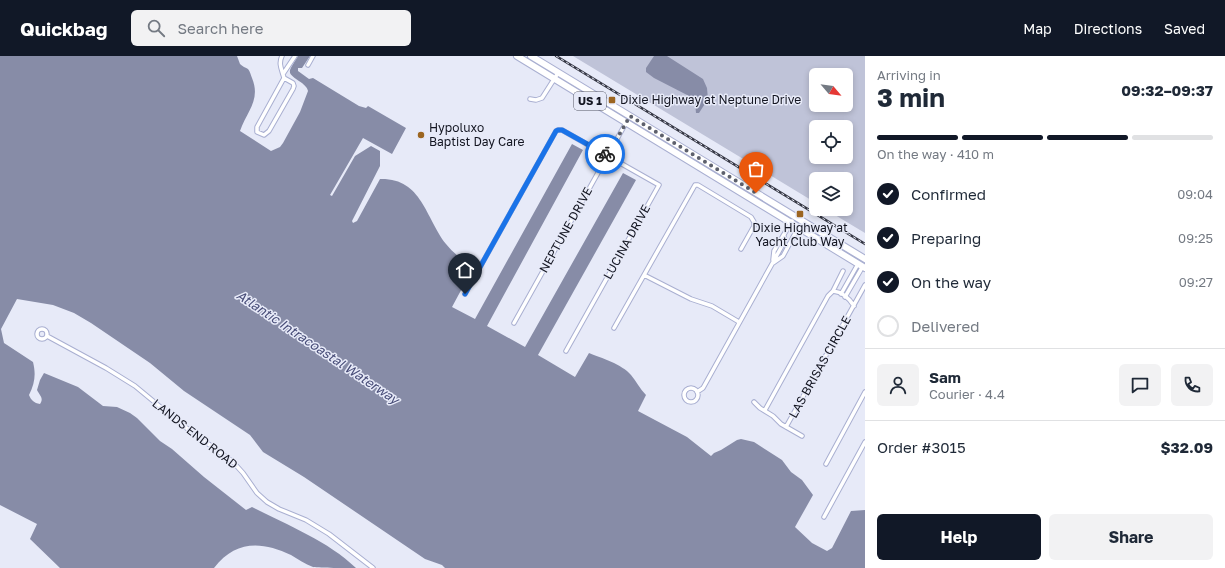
<!DOCTYPE html>
<html lang="en">
<head>
<meta charset="utf-8">
<style>
	body { margin:0; font-family:"Golos Text",sans-serif; background:#f2f2f3; color:#1f2937; height:100vh; display:flex; flex-direction:column; font-size:15px; white-space:nowrap }
	* { box-sizing:border-box; margin:0 }
	p { font-size:13px; color:#747a83 }
	.icon { flex:none; width:22px; height:22px; fill:none; stroke:currentColor; stroke-width:2; stroke-linecap:round; stroke-linejoin:round }
	.map { position:relative; flex:1; overflow:hidden }
	.panel { display:flex; flex-direction:column; background:#fff; width:360px }
	.panel>* { flex:none }
	.needle { width:26px; rotate:119deg }
	.tools { position:absolute; left:809px; top:12px; display:grid; gap:8px }
	.tools a { display:grid; place-items:center; width:44px; height:44px; border-radius:6px; background:#fff; box-shadow:0 2px 6px #0003; font-size:20px }
	.pin { position:absolute; display:grid; place-items:center; width:34px; height:34px; color:#fff; margin:-41px -17px; border-radius:50% 50% 50% 0; rotate:-45deg; box-shadow:0 0 4px #0007 }
	.pin .icon { rotate:45deg }
	.courier { position:absolute; display:grid; place-items:center; width:40px; height:40px; margin:-20px; border:3px solid #1a73e8; border-radius:50%; background:#fff; color:#222; box-shadow:0 1px 5px #0007 }
	.head em { font-style:normal; font-weight:700 }
	.head div { display:flex; flex-direction:column-reverse }
	.head { display:flex; align-items:center; justify-content:space-between; height:68px; padding:0 12px }
	h1 { font-size:26px; font-weight:700; line-height:30px }
	.bar { display:grid; grid-template-columns:repeat(4,1fr); gap:6px 4px; align-content:center; height:48px; padding:0 12px }
	.bar i { height:5px; border-radius:3px; background:#e0e1e3 }
	.bar .current { background:#111827 }
	.bar p { grid-column:span 4 }
	.line { display:flex; align-items:center; gap:10px; padding:0 12px; border-top:1px solid #e0e1e3 }
	.line div { flex:1 }
	.round { display:grid; place-items:center; flex:none; width:42px; height:42px; border-radius:6px; background:#f2f2f3 }
	ol { padding:0 12px; list-style:none }
	li { display:flex; align-items:center; gap:12px; height:44px }
	li p { margin-inline-start:auto }
	li .icon { padding:4px; border-radius:50%; background:#111827; color:#fff; stroke-width:4 }
	li:last-child { color:#747a83 }
	li i { width:22px; height:22px; border:2px solid #e0e1e3; border-radius:50% }
	.cta { display:flex; gap:8px; margin-top:auto; padding:8px 12px }
	.cta a { flex:1; height:46px; border-radius:6px; background:#111827; color:#fff; font-size:16px; font-weight:700; line-height:46px; text-align:center }
	.cta a+a { background:#f2f2f3; color:#1f2937 }
	header { display:flex; align-items:center; gap:24px; box-sizing:border-box; height:56px; padding:0 20px; background:#111827; color:#fff }
	header strong { font-size:19px }
	nav { display:flex; gap:22px; margin-inline-start:auto; font-size:14px }
	.search { width:280px; height:36px; background:#f2f2f3; display:flex; align-items:center; gap:10px; box-sizing:border-box; padding:0 14px; border-radius:6px; color:#747a83; font-size:15px }
	main { display:flex; flex:1; min-height:0 }
	.map>svg:first-child { display:block }
</style>
</head>
<body>
<header>
<strong>Quickbag</strong>
<div class="search"><svg class="icon" aria-label="search" viewBox="0 0 24 24"><circle cx="10" cy="10" r="6"/><path d="M15 15l6 6"/></svg>Search here</div>
<nav><a>Map</a><a>Directions</a><a>Saved</a></nav>
</header>
<main>
<div class="map">
<svg width="865" height="512" viewBox="0 0 865 512">
	<rect width="100%" height="100%" fill="#e7eaf8"/>
	<path fill="#bfc3d8" fill-rule="evenodd" d="M 573,0 L 865,0 L 865,177 L 825,153 L 846,153 L 846,123 L 816,123 L 816,147 ZM 816,19 L 846,19 L 846,49 L 816,49 ZM 816,71 L 846,71 L 846,101 L 816,101 Z"/>
	<path fill="#878ca7" d="M 0,0 L 237,0 L 240,8 C 242,10 246,12 248,13 C 250,15 251,20 252,22 C 261,44 247,55 240,75 L 271,95 L 280,91 L 283,87 L 300,56 L 308,35 C 307,31 305,30 302,27 C 285,16 288,17 298,0 L 310,0 L 302,12 L 298,12 L 298,15 L 309,23 L 313,22 L 359,50 L 366,52 L 368,50 L 406,72 L 392,98 L 363,82 L 330,139 L 332,140 L 355,100 L 371,90 L 380,95 L 380,110 L 352,165 L 353,167 L 357,165 L 380,123 C 422,122 425,161 446,188 C 453,197 464,205 473,212 L 452,251 L 475,263 L 572,88 L 583,94 L 487,270 L 525,291 L 623,117 L 636,124 L 538,299 L 575,321 L 589,297 C 601,302 622,308 631,319 C 636,325 640,333 646,339 L 638,355 L 687,381 L 711,400 L 714,397 L 721,394 L 737,384 L 741,383 L 754,386 L 782,404 L 791,416 L 802,424 L 813,439 L 795,471 L 812,487 L 827,495 L 832,492 L 851,455 L 865,454 L 865,512 L 445,512 L 442,509 L 425,503 L 304,421 L 263,396 L 250,379 L 184,335 L 150,307 L 91,267 L 74,257 L 53,249 L 17,243 L 1,273 L 4,287 L 33,306 C 36,318 35,327 29,339 C 31,344 34,347 40,348 C 44,342 40,340 37,334 L 40,324 L 44,317 L 78,331 L 103,350 L 117,351 L 130,357 L 137,362 L 160,385 L 172,393 L 204,421 L 246,454 L 252,451 C 287,469 328,485 356,512 C 347,512 320,512 313,511 C 305,508 298,503 291,499 C 262,485 235,484 214,512 L 60,512 L 30,483 L 37,468 L 0,449 Z
		M 654,0 L 667,0 L 703,23 L 707,32 L 708,43 L 699,57 L 696,57 L 695,46 L 691,41 L 654,22 L 646,16 L 646,12 Z"/>
	<g fill="none" stroke-linecap="round" stroke-linejoin="round">
		<defs>
			<path id="minor" d="M 282,0 C 278,8 282,14 284,22
				M 308,9 L 313,0
				M 283,18 L 295,0
				M 284,22 L 293,27 L 294,30 L 293,33 L 269,75 L 264,79 L 257,76 L 257,71 Z
				M 530,43 L 536,44 L 542,42 L 558,17
				M 773,204 L 774,195 L 792,165
				M 773,207 L 783,200 L 799,170
				M 644,219 L 691,243 L 712,250 L 739,266
				M 833,235 C 842,236 849,242 854,250
				M 465,238 L 556,75 L 558,74 L 562,74 L 659,129 L 566,295
				M 841,238 L 858,208
				M 845,241 L 863,210
				M 514,267 L 627,65
				M 614,272 L 695,129 L 698,129 L 751,161 L 754,166 L 754,170 L 741,193
				M37 278a5 5 0 1 1 10 0a5 5 0 1 1-10 0Z
				M 47,280 L 106,312 L 135,330 L 181,368 L 233,406 L 243,417 L 257,437 L 267,446 L 279,453 L 306,464 L 329,478 L 373,512
				M684 339a7 7 0 1 1 14 0a7 7 0 1 1-14 0Z
				M 697,336 L 703,332 L 782,190 L 785,184 L 784,180
				M 754,346 L 760,352 L 773,360 L 781,368 L 802,380
				M 765,354 L 828,240 L 833,235 L 843,215
				M 786,371 L 865,229
				M 826,408 L 865,336
				M 824,461 L 865,386"/>
			<path id="primary" d="M 517,0 L 865,212
				M 531,0 L 865,203"/>
		</defs>
		<use href="#minor" stroke="#a9afd1" stroke-width="5.5"/>
		<use href="#primary" stroke="#a9afd1" stroke-width="8"/>
		<use href="#minor" stroke="#fff" stroke-width="3.5"/>
		<use href="#primary" stroke="#fff" stroke-width="6"/>
		<defs>
			<path id="rail" d="M 556,0 L 865,188"/>
		</defs>
		<use href="#rail" stroke="#353744" stroke-width="2.5"/>
		<use href="#rail" stroke="#e7eaf8" stroke-width="1" stroke-dasharray="3" stroke-linecap="butt"/>
	</g>
	<g fill="none" stroke-linecap="round" stroke-linejoin="round">
		<path stroke="#5d606c" stroke-width="4" stroke-dasharray="0 7.2" d="M 605,98 L 607,100 L 630,60 L 756,137"/>
		<path stroke="#1a73e8" stroke-width="5" d="M 465,238 L 556,75 L 558,74 L 562,74 L 605,98"/>
	</g>
	<g fill="#9c6520" stroke="#e7eaf8" stroke-width="1.5">
		<rect x="608" y="40" width="8" height="8" rx="2"/>
		<circle cx="421" cy="79" r="4"/>
		<rect x="796" y="154" width="8" height="8" rx="2"/>
	</g>
	<g text-anchor="middle" stroke-width="3" stroke-linejoin="round" paint-order="stroke">
		<rect fill="#e7eaf8" stroke="#535562" stroke-width="1" x="574" y="36" width="32" height="18" rx="3"/>
		<g font-size="11" font-weight="bold" fill="#131521">
			<text x="590" y="49">US 1</text>
		</g>
		<g font-size="12" fill="#131521" stroke="#e7eaf8" text-anchor="start">
			<text x="620" y="48">Dixie Highway at Neptune Drive</text>
			<text x="429" y="76">Hypoluxo<tspan x="429" dy="14">Baptist Day Care</tspan></text>
			<text x="800" y="176" text-anchor="middle">Dixie Highway at<tspan x="800" dy="14">Yacht Club Way</tspan></text>
		</g>
		<g font-size="12" fill="#131521" stroke="#e7eaf8">
			<text transform="translate(566 174) rotate(-61)" y="4">NEPTUNE DRIVE</text>
			<text transform="translate(627 186) rotate(-61)" y="4">LUCINA DRIVE</text>
			<text transform="translate(820 311) rotate(-61)" y="4">LAS BRISAS CIRCLE</text>
			<text transform="translate(195 378) rotate(38)" y="4">LANDS END ROAD</text>
		</g>
		<g font-size="13" font-style="italic" fill="#484d78" stroke="#e7eaf8">
			<text transform="translate(318 291) rotate(34)" y="5">Atlantic Intracoastal Waterway</text>
		</g>
	</g>
</svg>
<div class="tools">
<a><svg class="needle" viewBox="-14 -14 28 28"><path d="M0-13l5 13h-10z" fill="#e53935"/><path d="M0 13l5-13h-10z" fill="#747a83"/></svg></a>
<a><svg class="icon" aria-label="locate" viewBox="0 0 24 24"><circle cx="12" cy="12" r="6"/><path d="M12 2v4M12 18v4M2 12h4M18 12h4"/></svg></a>
<a><svg class="icon" aria-label="layers" viewBox="0 0 24 24"><path d="M12 4l9 5-9 5-9-5zM3 14l9 5 9-5"/></svg></a>
</div>
<div class="pin" style="left:756px;top:137px;background:#ea580c"><svg class="icon" aria-label="bag" viewBox="0 0 24 24"><path d="M5 8h14l-1 12H6zM9 8a3 3 0 0 1 6 0"/></svg></div>
<div class="pin" style="left:465px;top:238px;background:#1f2937"><svg class="icon" aria-label="home" viewBox="0 0 24 24"><path d="M3 11l9-7 9 7M6 9v11h12V9"/></svg></div>
<div class="courier" style="left:605px;top:98px"><svg class="icon" aria-label="bike" viewBox="0 0 24 24"><circle cx="6" cy="16" r="4"/><circle cx="18" cy="16" r="4"/><path d="M6 16l4-8h5l3 8M10 8l3 8H6M13 5h3"/></svg></div>
</div>
<section class="panel">
<div class="head"><div><h1>3 min</h1><p>Arriving in</p></div><em>09:32–09:37</em></div>
<div class="bar"><i class="current"></i><i class="current"></i><i class="current"></i><i></i><p>On the way · 410 m</p></div>
<ol>
<li><svg class="icon" aria-label="check" viewBox="0 0 24 24"><path d="M5 12l5 5 9-10"/></svg>Confirmed<p>09:04</p></li>
<li><svg class="icon" aria-label="check" viewBox="0 0 24 24"><path d="M5 12l5 5 9-10"/></svg>Preparing<p>09:25</p></li>
<li><svg class="icon" aria-label="check" viewBox="0 0 24 24"><path d="M5 12l5 5 9-10"/></svg>On the way<p>09:27</p></li>
<li><i></i>Delivered</li>
</ol>
<div class="line" style="height:72px"><a class="round"><svg class="icon" aria-label="person" viewBox="0 0 24 24"><circle cx="12" cy="8" r="4"/><path d="M4 21q1-7 8-7t8 7"/></svg></a><div><b>Sam</b><p>Courier · 4.4</p></div><a class="round"><svg class="icon" aria-label="chat" viewBox="0 0 24 24"><path d="M4 5h16v11H9l-5 4z"/></svg></a><a class="round"><svg class="icon" aria-label="phone" viewBox="0 0 24 24"><path d="M5 4h4l2 5-3 2q2 4 5 5l2-3 5 2v4C11 20 4 13 5 4z"/></svg></a></div>
<div class="line" style="height:52px"><div>Order #3015</div><b>$32.09</b></div>
<div class="cta"><a>Help</a><a>Share</a></div>
</section>
</main>
</body>
</html>
